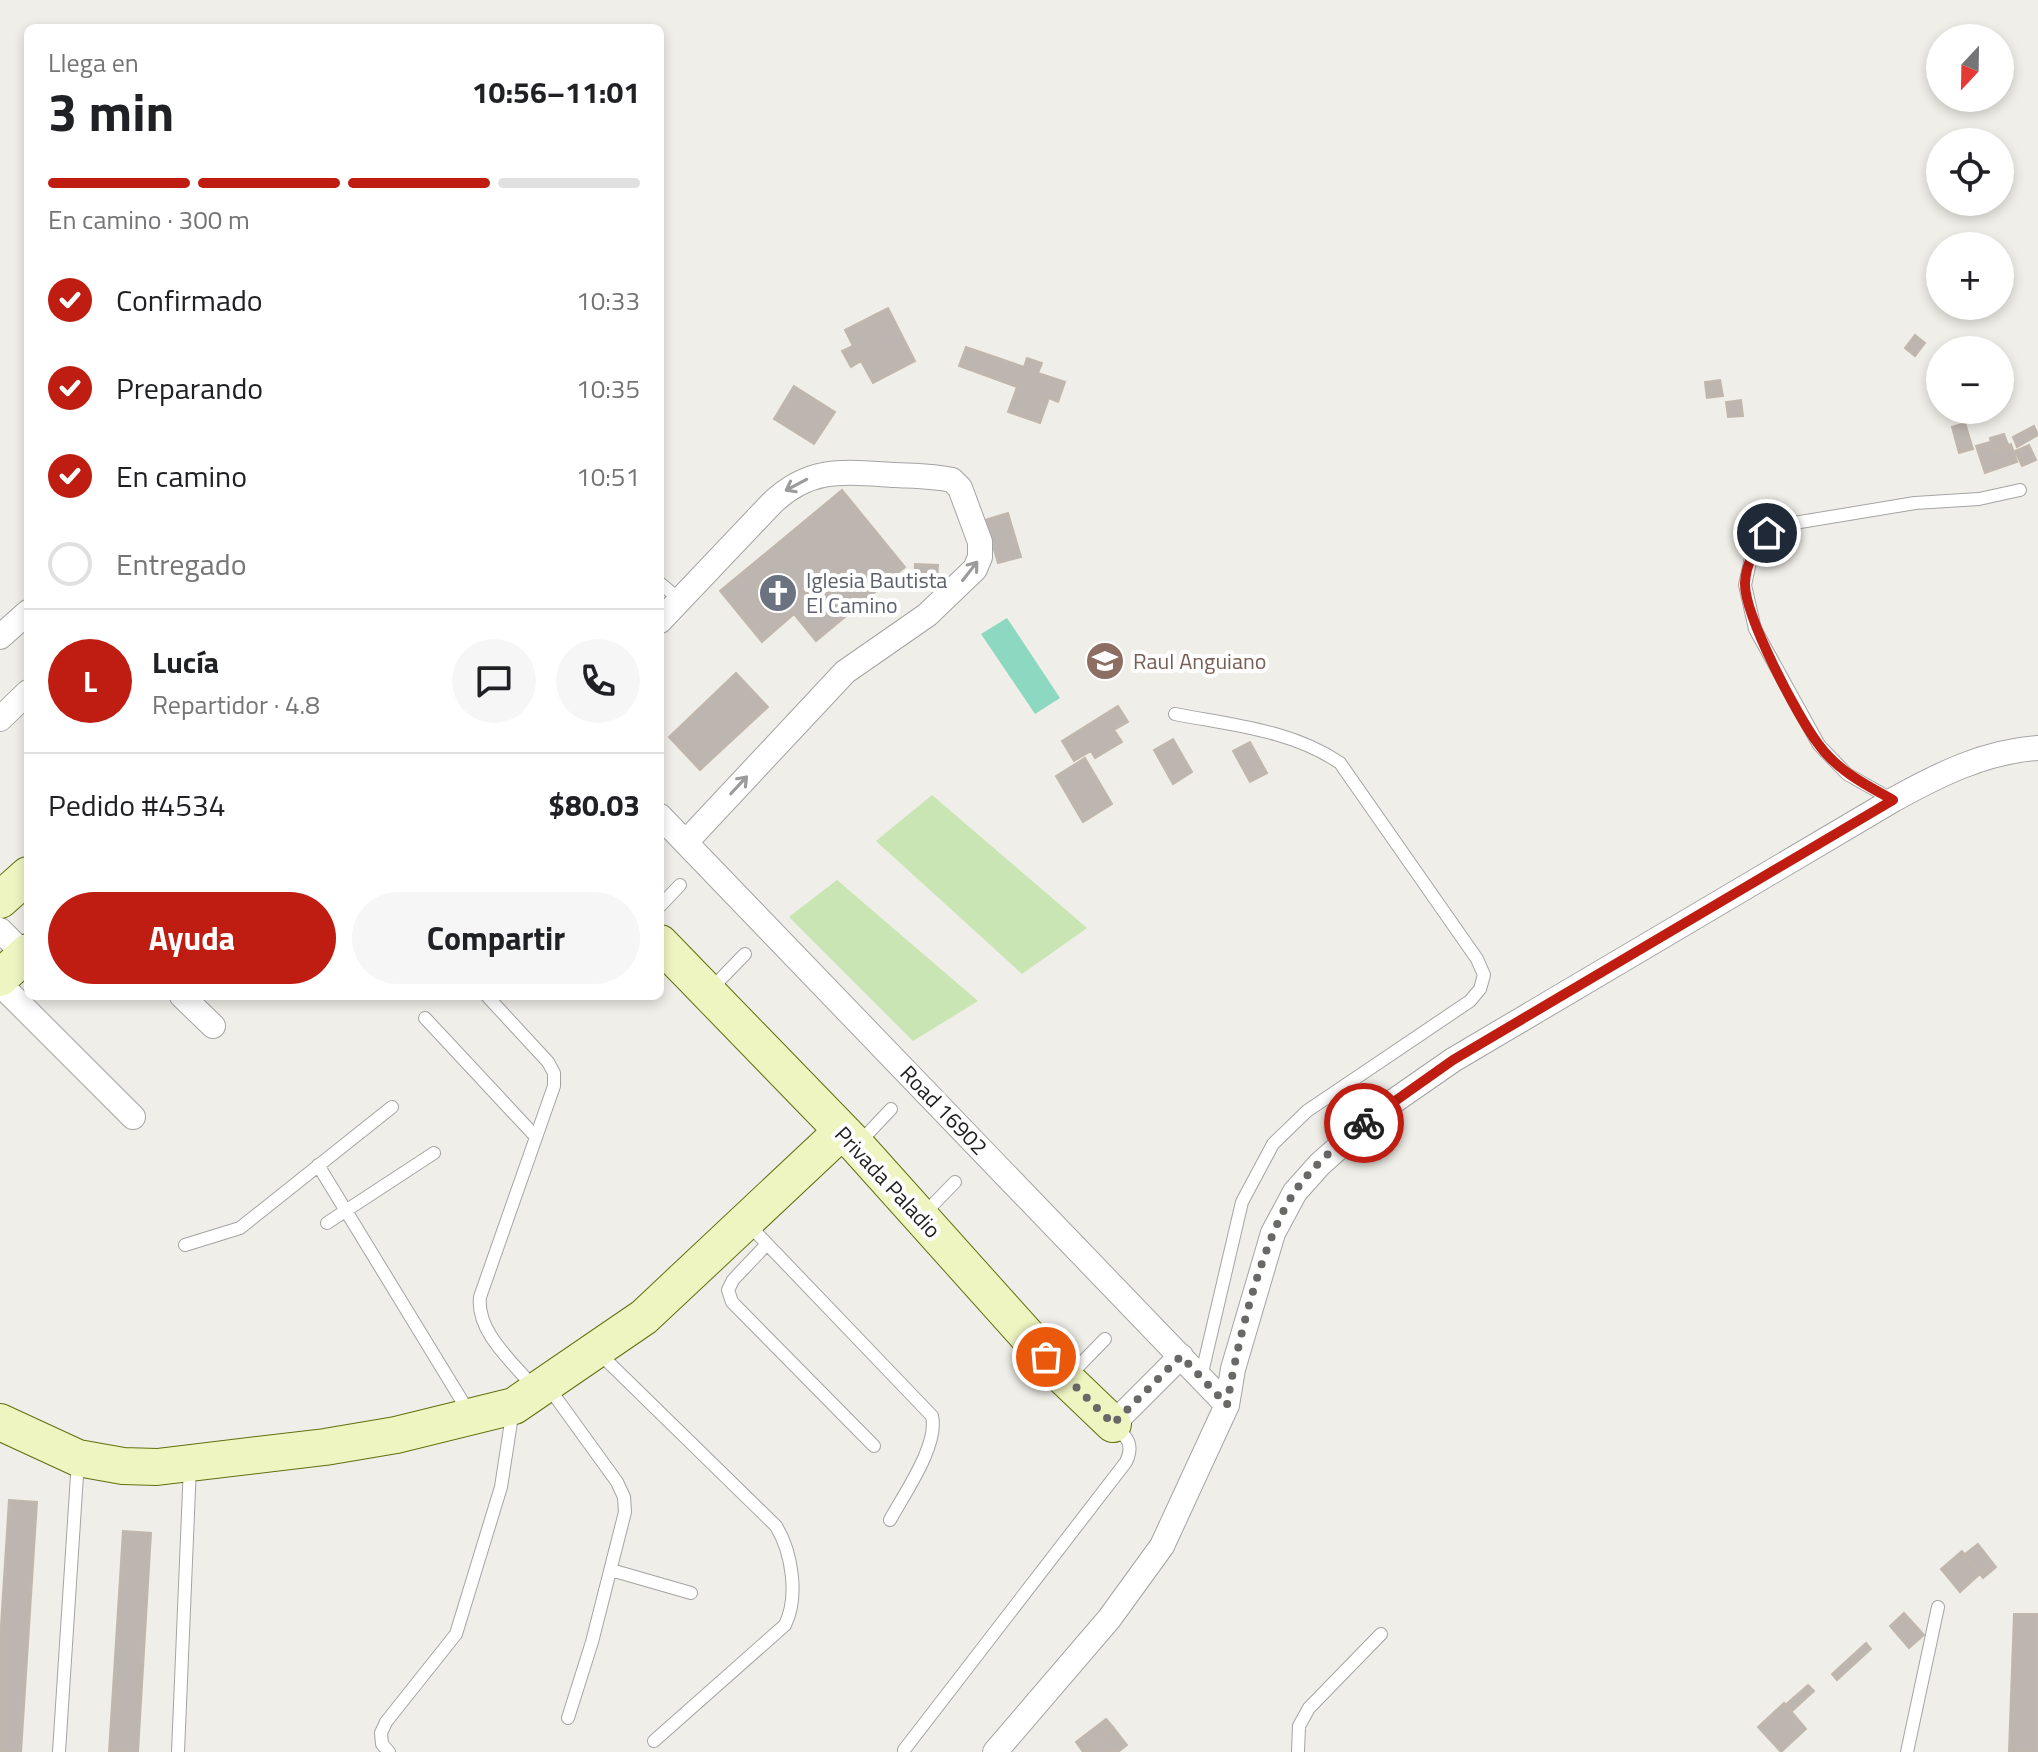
<!DOCTYPE html>
<html lang="es">
<head>
<meta charset="utf-8">
<style>
	body { margin:0; font-family:"Titillium Web",sans-serif; background:#f6f6f6; color:#202124; height:100vh; display:flex; flex-direction:column; font-size:30px; white-space:nowrap }
	* { box-sizing:border-box; margin:0 }
	p { font-size:26px; color:#757577 }
	.icon { flex:none; width:44px; height:44px; fill:none; stroke:currentColor; stroke-width:2; stroke-linecap:round; stroke-linejoin:round }
	.map { position:relative; flex:1; overflow:hidden }
	.side { position:absolute; left:24px; top:24px; width:640px; height:976px; display:flex; flex-direction:column; background:#fff; border-radius:12px; box-shadow:0 4px 12px #0003 }
	.side>* { flex:none }
	.needle { width:52px; rotate:202deg }
	.tools { position:absolute; left:1926px; top:24px; display:grid; gap:16px }
	.tools a { display:grid; place-items:center; width:88px; height:88px; border-radius:50%; background:#fff; box-shadow:0 4px 12px #0003; font-size:40px }
	.pin { position:absolute; display:grid; place-items:center; width:68px; height:68px; color:#fff; margin:-34px; border:4px solid #fff; border-radius:50%; box-shadow:0 2px 8px #0007 }
	.courier { position:absolute; display:grid; place-items:center; width:80px; height:80px; margin:-40px; border:6px solid #bf1d11; border-radius:50%; background:#fff; color:#222; box-shadow:0 2px 10px #0007 }
	.summary em { font-style:normal; font-weight:700 }
	.summary div { display:flex; flex-direction:column-reverse }
	.summary { display:flex; align-items:center; justify-content:space-between; height:136px; padding:0 24px }
	h1 { font-size:52px; font-weight:700; line-height:60px }
	.bar { display:grid; grid-template-columns:repeat(4,1fr); gap:12px 8px; align-content:center; height:96px; padding:0 24px }
	.bar i { height:10px; border-radius:6px; background:#e0e0e0 }
	.bar .active { background:#bf1d11 }
	.bar p { grid-column:span 4 }
	.line { display:flex; align-items:center; gap:20px; padding:0 24px; border-top:2px solid #e0e0e0 }
	.line div { flex:1 }
	.round { display:grid; place-items:center; flex:none; width:84px; height:84px; border-radius:42px; background:#f6f6f6 }
	ol { padding:0 24px; list-style:none }
	li { display:flex; align-items:center; gap:24px; height:88px }
	li p { margin-inline-start:auto }
	li .icon { padding:8px; border-radius:50%; background:#bf1d11; color:#fff; stroke-width:4 }
	li:last-child { color:#757577 }
	li i { width:44px; height:44px; border:4px solid #e0e0e0; border-radius:50% }
	.button { display:flex; gap:16px; margin-top:auto; padding:16px 24px }
	.button a { flex:1; height:92px; border-radius:48px; background:#bf1d11; color:#fff; font-size:32px; font-weight:700; line-height:92px; text-align:center }
	.button a+a { background:#f6f6f6; color:#202124 }
	.map>svg:first-child { display:block }
</style>
</head>
<body>
<div class="map">
<svg width="2038" height="1752" viewBox="0 0 2038 1752">
	<rect width="100%" height="100%" fill="#f0eee8"/>
	<path fill="#c8e5b3" d="M 932,795 L 1087,928 L 1022,974 L 876,841 Z
		M 837,880 L 978,1001 L 913,1041 L 789,917 Z"/>
	<path fill="#8dd8c0" d="M 1007,618 L 1060,698 L 1035,714 L 981,634 Z"/>
	<path fill="#bdb6b0" stroke="#c1b6ab" stroke-width="2" d="M 888,308 L 915,361 L 873,383 L 861,361 L 851,367 L 842,351 L 853,346 L 845,330 Z
		M 1915,335 L 1925,343 L 1915,356 L 1905,348 Z
		M 966,347 L 1024,367 L 1027,358 L 1042,363 L 1038,373 L 1065,382 L 1058,402 L 1049,398 L 1040,423 L 1008,412 L 1017,387 L 959,366 Z
		M 1720,380 L 1723,396 L 1707,398 L 1705,382 Z
		M 794,386 L 835,412 L 814,444 L 774,419 Z
		M 1741,400 L 1743,416 L 1728,417 L 1726,402 Z
		M 1965,423 L 1973,449 L 1959,453 L 1952,427 Z
		M 2034,426 L 2038,435 L 2017,447 L 2013,437 Z
		M 2004,434 L 2009,447 L 1993,451 L 1990,438 Z
		M 1990,442 L 1993,451 L 2011,444 L 2017,462 L 1985,473 L 1976,446 Z
		M 2029,445 L 2036,460 L 2022,466 L 2015,451 Z
		M 842,490 L 905,567 L 816,641 L 794,614 L 762,642 L 720,591 Z
		M 1008,513 L 1021,557 L 998,563 L 985,520 Z
		M 915,564 L 938,565 L 937,582 L 914,581 Z
		M 736,673 L 768,707 L 700,770 L 669,737 Z
		M 1118,706 L 1128,722 L 1114,730 L 1122,742 L 1095,758 L 1091,751 L 1074,761 L 1062,741 Z
		M 1173,739 L 1192,772 L 1173,784 L 1154,750 Z
		M 1250,742 L 1267,773 L 1250,782 L 1233,751 Z
		M 1085,758 L 1112,804 L 1083,822 L 1056,776 Z
		M 9,1500 L 37,1502 L 21,1752 L 0,1752 L 0,1641 Z
		M 123,1531 L 151,1533 L 138,1752 L 109,1752 Z
		M 1978,1544 L 1996,1567 L 1983,1578 L 1965,1554 Z
		M 1962,1551 L 1980,1574 L 1960,1592 L 1941,1569 Z
		M 1904,1613 L 1924,1635 L 1909,1648 L 1890,1626 Z
		M 2014,1614 L 2038,1614 L 2038,1752 L 2009,1752 Z
		M 1866,1643 L 1871,1649 L 1837,1680 L 1832,1674 Z
		M 1808,1685 L 1814,1691 L 1791,1712 L 1785,1705 Z
		M 1784,1703 L 1806,1729 L 1781,1752 L 1758,1727 Z
		M 1106,1719 L 1113,1727 L 1083,1752 L 1076,1742 Z
		M 1113,1727 L 1127,1745 L 1118,1752 L 1083,1752 Z"/>
	<g fill="none" stroke-linecap="round" stroke-linejoin="round">
		<defs>
			<path id="lane" d="M 660,583 L 680,600
				M 1175,714 C 1231,725 1292,730 1340,763 L 1477,959 L 1484,975 L 1480,989 L 1470,1001 L 1307,1111 L 1273,1144 L 1242,1202 L 1201,1377
				M 1893,800 L 1847,774 L 1819,745 L 1755,629 L 1745,585 L 1752,553 L 1767,533 L 1788,524 L 1915,503 L 1979,499 L 2020,490
				M 660,906 L 680,885
				M 710,990 L 745,954
				M 487,996 L 548,1062 L 554,1073 L 554,1086 L 480,1297 C 476,1332 513,1362 534,1388
				M 425,1018 L 536,1137
				M 859,1143 L 891,1109
				M 318,1165 L 470,1414
				M 923,1215 L 955,1182
				M 327,1223 L 434,1153
				M 748,1224 L 932,1416 C 939,1445 904,1494 890,1520
				M 767,1244 L 733,1280 L 728,1290 L 732,1302 L 874,1446
				M 185,1245 L 240,1228 L 392,1107
				M 599,1353 L 776,1526 C 792,1552 799,1597 785,1625 L 654,1741
				M 1068,1377 L 1105,1339
				M 549,1388 L 617,1482 L 624,1497 L 625,1512 L 592,1642 L 568,1718
				M 611,1570 L 691,1593
				M 904,1750 L 1126,1462 C 1134,1445 1128,1438 1115,1426
				M 59,1752 L 78,1460
				M 178,1752 L 190,1466
				M 389,1752 L 382,1744 L 381,1733 L 386,1722 L 456,1634 L 501,1487 L 513,1409
				M 1298,1752 L 1299,1726 L 1309,1708 L 1381,1634
				M 1907,1752 L 1938,1607"/>
			<path id="street" d="M 660,621 L 772,503 C 811,466 845,472 895,475 C 914,476 934,476 952,480 L 960,488 L 980,542 L 980,557 L 975,569 L 927,615 L 845,672 L 686,842
				M 0,637 L 28,612
				M 0,719 L 28,692
				M 660,816 L 1227,1405
				M 0,930 L 25,955
				M 0,984 L 133,1117
				M 182,996 L 213,1026
				M 1113,1424 L 1181,1356
				M 995,1752 L 1109,1619 L 1162,1546 L 1227,1405 L 1233,1369 L 1273,1233 L 1295,1192 L 1320,1164 L 1381,1110 L 1453,1060 L 1893,800 C 1938,775 1986,751 2038,748"/>
			<path id="secondary" d="M 0,900 L 28,875
				M 660,943 L 857,1146 L 1066,1379 L 1113,1424
				M 0,978 L 28,952
				M 0,1422 L 78,1458 L 123,1466 L 157,1467 L 325,1447 L 396,1435 L 514,1406 L 644,1317 L 842,1131"/>
		</defs>
		<use href="#lane" stroke="#a4a4a4" stroke-width="14"/>
		<use href="#street" stroke="#a4a4a4" stroke-width="26"/>
		<use href="#secondary" stroke="#5f700f" stroke-width="38"/>
		<use href="#lane" stroke="#fff" stroke-width="12"/>
		<use href="#street" stroke="#fff" stroke-width="24"/>
		<use href="#secondary" stroke="#eef5c1" stroke-width="36"/>
	</g>
	<defs><path id="oneway-shaft" d="M-6 0H5M1.5-3L5.5 0L1.5 3" fill="none" stroke-width="1.6" stroke-linecap="round" stroke-linejoin="round" transform="scale(2)"/></defs>
	<g stroke="#9b9b9b">
		<use href="#oneway-shaft" transform="translate(796 485) rotate(152)"/>
		<use href="#oneway-shaft" transform="translate(970 571) rotate(-52)"/>
		<use href="#oneway-shaft" transform="translate(739 785) rotate(-47)"/>
	</g>
	<g fill="none" stroke-linecap="round" stroke-linejoin="round">
		<path stroke="#696866" stroke-width="8" stroke-dasharray="0 14.4" d="M 1046,1357 L 1113,1424 L 1181,1356 L 1227,1405 C 1236,1348 1262,1240 1294,1193 C 1311,1167 1340,1143 1364,1123"/>
		<path stroke="#bf1d11" stroke-width="10" d="M 1364,1123 L 1453,1060 L 1893,800 C 1866,785 1838,771 1819,745 C 1798,718 1744,615 1745,583 C 1746,563 1755,549 1767,533"/>
	</g>
	<defs>
		<symbol id="church-disc" viewBox="-11 -11 22 22"><circle r="9.5" fill="#6b7280" stroke="#fff"/><path d="M-1.2-6h2.4v3.5h3.3v2.4h-3.3V6h-2.4V-.1h-3.3v-2.4h3.3Z" fill="#fff"/></symbol>
		<symbol id="school-disc" viewBox="-11 -11 22 22"><circle r="9.5" fill="#8d6e63" stroke="#fff"/><path d="M0-5L7-2L0 1L-7-2ZM-4 1L0 2.5L4 1V4Q0 6-4 4Z" fill="#fff"/></symbol>
	</defs>
	<g fill-rule="evenodd">
		<use href="#church-disc" x="756" y="571" width="44" height="44"/>
		<use href="#school-disc" x="1083" y="639" width="44" height="44"/>
	</g>
	<g text-anchor="middle" stroke-width="8" stroke-linejoin="round" paint-order="stroke">
		<g font-size="22" fill="#5b616d" stroke="#fff" text-anchor="start">
			<text x="806" y="588">Iglesia Bautista<tspan x="806" dy="25">El Camino</tspan></text>
		</g>
		<g font-size="22" fill="#785e54" stroke="#fff" text-anchor="start">
			<text x="1133" y="669">Raul Anguiano</text>
		</g>
		<g font-size="22" fill="#202020" stroke="#fff">
			<text transform="translate(944 1110) rotate(46)" y="8">Road 16902</text>
			<text transform="translate(888 1182) rotate(47)" y="8">Privada Paladio</text>
		</g>
	</g>
</svg>
<div class="tools">
<a><svg class="needle" viewBox="-14 -14 28 28"><path d="M0-13l5 13h-10z" fill="#e53935"/><path d="M0 13l5-13h-10z" fill="#757577"/></svg></a>
<a><svg class="icon" aria-label="locate" viewBox="0 0 24 24"><circle cx="12" cy="12" r="6"/><path d="M12 2v4M12 18v4M2 12h4M18 12h4"/></svg></a>
<a>+</a>
<a>−</a>
</div>
<div class="pin" style="left:1046px;top:1357px;background:#ea580c"><svg class="icon" aria-label="bag" viewBox="0 0 24 24"><path d="M5 8h14l-1 12H6zM9 8a3 3 0 0 1 6 0"/></svg></div>
<div class="pin" style="left:1767px;top:533px;background:#1f2937"><svg class="icon" aria-label="home" viewBox="0 0 24 24"><path d="M3 11l9-7 9 7M6 9v11h12V9"/></svg></div>
<div class="courier" style="left:1364px;top:1123px"><svg class="icon" aria-label="bike" viewBox="0 0 24 24"><circle cx="6" cy="16" r="4"/><circle cx="18" cy="16" r="4"/><path d="M6 16l4-8h5l3 8M10 8l3 8H6M13 5h3"/></svg></div>
<section class="side">
<div class="summary"><div><h1>3 min</h1><p>Llega en</p></div><em>10:56–11:01</em></div>
<div class="bar"><i class="active"></i><i class="active"></i><i class="active"></i><i></i><p>En camino · 300 m</p></div>
<ol>
<li><svg class="icon" aria-label="check" viewBox="0 0 24 24"><path d="M5 12l5 5 9-10"/></svg>Confirmado<p>10:33</p></li>
<li><svg class="icon" aria-label="check" viewBox="0 0 24 24"><path d="M5 12l5 5 9-10"/></svg>Preparando<p>10:35</p></li>
<li><svg class="icon" aria-label="check" viewBox="0 0 24 24"><path d="M5 12l5 5 9-10"/></svg>En camino<p>10:51</p></li>
<li><i></i>Entregado</li>
</ol>
<div class="line" style="height:144px"><b class="round" style="background:#bf1d11;color:#fff">L</b><div><b>Lucía</b><p>Repartidor · 4.8</p></div><a class="round"><svg class="icon" aria-label="chat" viewBox="0 0 24 24"><path d="M4 5h16v11H9l-5 4z"/></svg></a><a class="round"><svg class="icon" aria-label="phone" viewBox="0 0 24 24"><path d="M5 4h4l2 5-3 2q2 4 5 5l2-3 5 2v4C11 20 4 13 5 4z"/></svg></a></div>
<div class="line" style="height:104px"><div>Pedido #4534</div><b>$80.03</b></div>
<div class="button"><a>Ayuda</a><a>Compartir</a></div>
</section>
</div>
</body>
</html>
